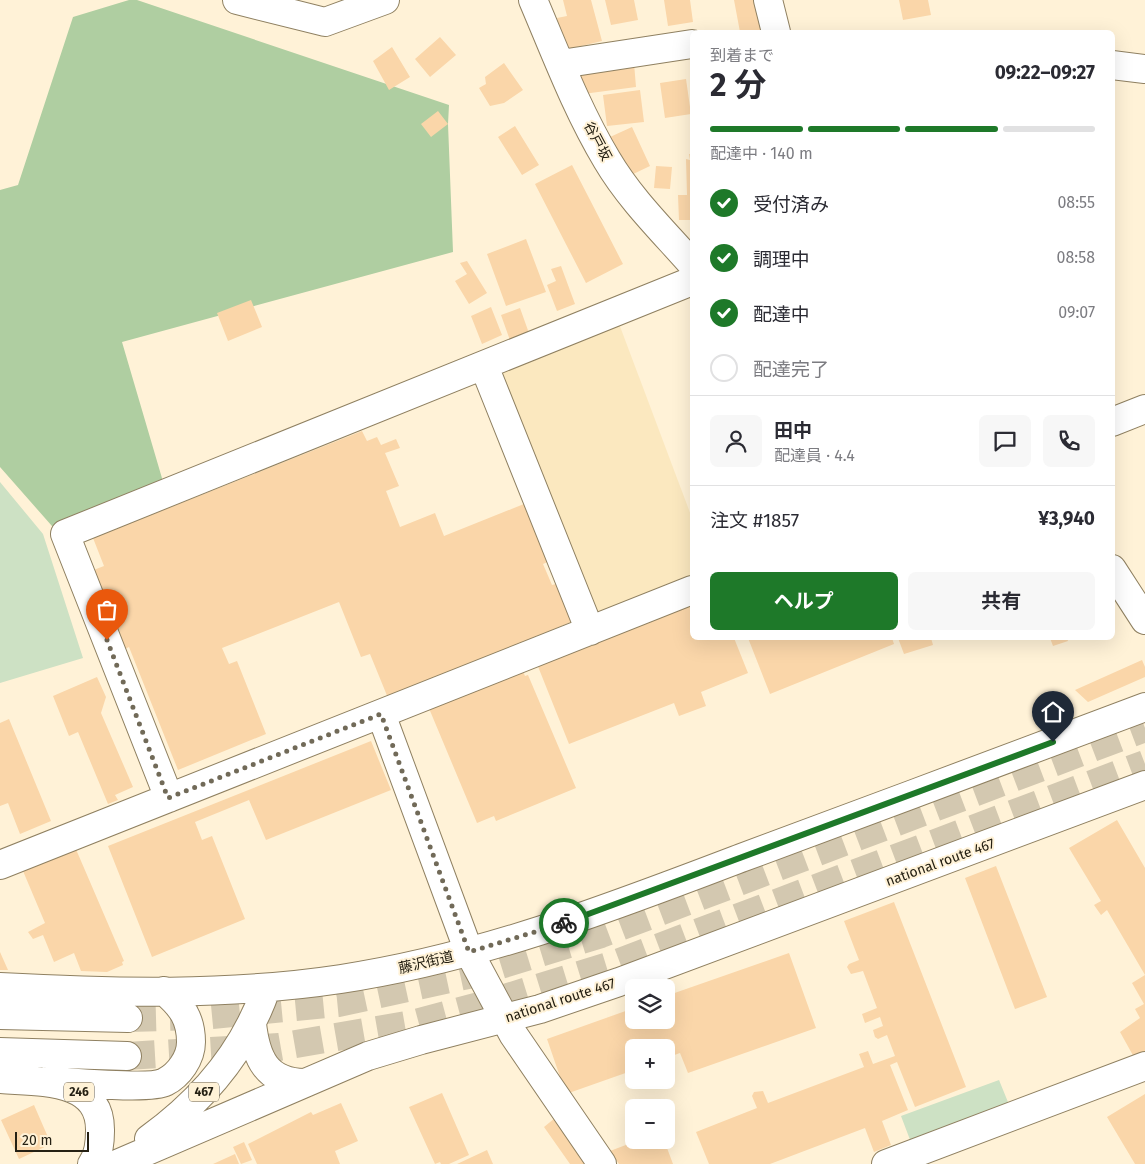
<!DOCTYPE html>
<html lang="ja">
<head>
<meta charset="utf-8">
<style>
	body { margin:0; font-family:"Fira Sans","Noto Sans JP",sans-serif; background:#f7f7f7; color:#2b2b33; height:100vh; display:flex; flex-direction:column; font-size:19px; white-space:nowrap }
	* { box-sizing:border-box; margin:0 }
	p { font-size:16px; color:#7c7c81 }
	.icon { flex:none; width:28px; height:28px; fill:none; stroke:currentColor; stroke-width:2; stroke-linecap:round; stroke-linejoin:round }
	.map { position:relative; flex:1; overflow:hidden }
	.drawer { position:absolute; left:690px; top:30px; width:425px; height:610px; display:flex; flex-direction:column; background:#fff; border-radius:8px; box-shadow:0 5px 20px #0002 }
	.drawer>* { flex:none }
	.fabs { position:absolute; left:625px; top:979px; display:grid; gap:10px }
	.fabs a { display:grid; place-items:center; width:50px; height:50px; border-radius:8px; background:#fff; box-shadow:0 5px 20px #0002; font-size:25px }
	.scale { position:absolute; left:15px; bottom:12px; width:74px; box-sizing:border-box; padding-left:5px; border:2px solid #252013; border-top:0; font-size:14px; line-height:18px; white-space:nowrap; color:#252013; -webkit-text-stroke:4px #fff2d7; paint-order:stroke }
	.pin { position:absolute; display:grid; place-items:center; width:42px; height:42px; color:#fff; margin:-51px -21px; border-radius:50% 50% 50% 0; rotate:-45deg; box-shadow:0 0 5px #0007 }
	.pin .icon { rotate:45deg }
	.courier { position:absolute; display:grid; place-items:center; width:50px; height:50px; margin:-25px; border:4px solid #1e7929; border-radius:50%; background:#fff; color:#222; box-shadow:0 1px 6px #0007 }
	.overview em { font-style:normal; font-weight:700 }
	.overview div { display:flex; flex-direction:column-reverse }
	.overview { display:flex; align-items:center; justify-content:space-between; height:85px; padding:0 20px }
	h1 { font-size:32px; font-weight:700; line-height:38px }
	.bar { display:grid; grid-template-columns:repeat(4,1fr); gap:8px 5px; align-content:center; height:60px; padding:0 20px }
	.bar i { height:6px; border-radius:4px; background:#e1e1e2 }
	.bar .current { background:#1e7929 }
	.bar p { grid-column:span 4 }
	.line { display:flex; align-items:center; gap:12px; padding:0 20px; border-top:1px solid #e1e1e2 }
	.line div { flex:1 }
	.round { display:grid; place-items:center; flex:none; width:52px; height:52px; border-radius:8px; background:#f7f7f7 }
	ol { padding:0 20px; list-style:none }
	li { display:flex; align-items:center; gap:15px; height:55px }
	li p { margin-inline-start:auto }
	li .icon { padding:5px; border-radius:50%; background:#1e7929; color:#fff; stroke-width:4 }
	li:last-child { color:#7c7c81 }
	li i { width:28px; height:28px; border:2px solid #e1e1e2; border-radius:50% }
	.button { display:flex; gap:10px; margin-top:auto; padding:10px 20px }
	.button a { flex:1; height:58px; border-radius:8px; background:#1e7929; color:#fff; font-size:20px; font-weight:700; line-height:58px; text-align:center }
	.button a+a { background:#f7f7f7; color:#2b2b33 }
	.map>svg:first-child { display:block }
</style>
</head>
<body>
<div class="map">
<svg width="1145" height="1164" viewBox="0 0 1145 1164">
	<rect width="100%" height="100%" fill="#fff2d7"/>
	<path fill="#fbe8bf" d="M 618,321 L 692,518 L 692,578 L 593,614 L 484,366 Z"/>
	<path fill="#cde1c4" d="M 0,482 L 43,534 L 83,658 L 0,683 Z
		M 999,1080 L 1010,1107 L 912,1145 L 901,1116 Z"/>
	<path fill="#afcea1" d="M 129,0 L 137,0 L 449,105 L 448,124 L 453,252 L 122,342 L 164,485 L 59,534 L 0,467 L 0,190 L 18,185 L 73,17 Z"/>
	<path fill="#fad6a9" d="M 563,0 L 591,0 L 602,41 L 565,50 L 557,18 L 567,16 Z
		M 605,0 L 634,0 L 638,20 L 611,25 Z
		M 664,0 L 690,0 L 693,22 L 668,26 Z
		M 734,0 L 761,0 L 767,31 L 740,32 Z
		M 899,0 L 928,0 L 931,15 L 903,20 Z
		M 440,37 L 456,55 L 430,77 L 415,59 Z
		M 392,47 L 410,77 L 389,90 L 373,61 Z
		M 504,63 L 523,90 L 504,103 L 490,106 L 479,88 L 486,84 L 485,77 Z
		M 634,63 L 636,87 L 583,94 L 580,70 Z
		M 686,79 L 691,114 L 665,118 L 660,83 Z
		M 640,90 L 644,122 L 607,126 L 603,95 Z
		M 438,111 L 448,124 L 431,137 L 421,124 Z
		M 515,126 L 539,165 L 522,175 L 498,137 Z
		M 632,127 L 650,166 L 629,176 L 610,137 Z
		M 689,154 L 692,154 L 692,220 L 679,220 L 678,195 L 687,195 L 686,159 L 690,160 Z
		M 572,165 L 623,264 L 586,283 L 535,184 Z
		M 656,166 L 672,167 L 670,189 L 654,188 Z
		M 526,239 L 546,292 L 506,306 L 487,254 Z
		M 467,261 L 487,293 L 469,304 L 455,281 L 467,274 L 460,263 Z
		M 561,266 L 575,304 L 557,311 L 547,285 L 556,281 L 551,269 Z
		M 251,300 L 262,327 L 228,341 L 217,313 Z
		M 491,307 L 502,335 L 482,344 L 471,316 Z
		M 520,308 L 530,336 L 511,343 L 501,315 Z
		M 362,431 L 367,441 L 377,437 L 381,445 L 396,439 L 400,448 L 385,453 L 399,486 L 386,491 L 400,527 L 435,513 L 444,536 L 529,502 L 552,560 L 543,564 L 552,585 L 556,584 L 571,622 L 388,698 L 370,654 L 361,657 L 339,602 L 222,648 L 229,664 L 237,661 L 266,734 L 178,770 L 129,647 L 123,650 L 91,571 L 104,566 L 93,538 Z
		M 692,603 L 692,638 L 734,638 L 748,673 L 701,692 L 706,706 L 679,716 L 674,703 L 569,744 L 537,664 Z
		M 748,638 L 892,638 L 894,644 L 770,694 Z
		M 898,638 L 931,638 L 933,645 L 904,654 Z
		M 1050,638 L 1067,638 L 1068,641 L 1053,646 Z
		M 1142,660 L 1145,667 L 1145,677 L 1088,702 L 1075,690 Z
		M 521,667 L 525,676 L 528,675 L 576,788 L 496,821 L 494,816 L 477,823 L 428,706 Z
		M 97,677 L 106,697 L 101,713 L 133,787 L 115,795 L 118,800 L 108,804 L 78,732 L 69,736 L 53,696 Z
		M 9,719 L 51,821 L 20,834 L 8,803 L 0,806 L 0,723 Z
		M 371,741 L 391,790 L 266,840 L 249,800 L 195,822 L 202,840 L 212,836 L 245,919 L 152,957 L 108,846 Z
		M 1117,820 L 1145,868 L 1145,975 L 1107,910 L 1101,915 L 1094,905 L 1101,901 L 1069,848 Z
		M 75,847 L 124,961 L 122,962 L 123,965 L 107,972 L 81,971 L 74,953 L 54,962 L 43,935 L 33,939 L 28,932 L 45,923 L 23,871 Z
		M 996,866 L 1047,997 L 1015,1009 L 965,878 Z
		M 894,902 L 966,1087 L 915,1107 L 897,1062 L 890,1065 L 908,1110 L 882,1121 L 891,1145 L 874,1152 L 865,1128 L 770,1164 L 709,1164 L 696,1132 L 757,1108 L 752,1096 L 754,1092 L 763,1091 L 768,1103 L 864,1067 L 859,1054 L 868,1051 L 873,1064 L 895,1056 L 887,1035 L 878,1039 L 875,1037 L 873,1030 L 883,1026 L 880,1017 L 865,1023 L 862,1014 L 877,1008 L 863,971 L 851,974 L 847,967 L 849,964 L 859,960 L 844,921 Z
		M 0,952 L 8,970 L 0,970 Z
		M 789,953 L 816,1028 L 688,1073 L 680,1053 L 666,1058 L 666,1048 L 634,1048 L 634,1070 L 566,1094 L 547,1039 L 634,1008 L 634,1020 L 666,1020 L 666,996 Z
		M 1145,975 L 1145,1053 L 1135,1059 L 1120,1032 L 1140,1018 L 1135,1009 L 1144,1004 L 1132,983 Z
		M 442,1093 L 469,1155 L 449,1164 L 441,1164 L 440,1162 L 435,1164 L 409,1107 Z
		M 1145,1094 L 1145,1164 L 1135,1164 L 1107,1117 Z
		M 341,1103 L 358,1141 L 335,1151 L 340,1164 L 257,1164 L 248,1144 L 311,1112 L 313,1115 Z
		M 34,1105 L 51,1144 L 19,1159 L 1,1120 Z
		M 555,1118 L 588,1164 L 570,1164 L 544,1127 Z
		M 639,1140 L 664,1140 L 673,1164 L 619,1164 L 610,1151 Z
		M 244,1142 L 252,1160 L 241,1164 L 233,1147 Z
		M 487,1150 L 493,1164 L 457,1164 Z
		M 235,1154 L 239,1164 L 213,1164 Z"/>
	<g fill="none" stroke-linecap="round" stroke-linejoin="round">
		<path stroke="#d3c8b0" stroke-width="28" stroke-dasharray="28 14" stroke-linecap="butt" d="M 128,1018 L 202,1016 L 338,1003 L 468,975 L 601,934 L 1145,728
			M 127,1056 L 279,1047 L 412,1024 L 479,1006 L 612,965 L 1145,764"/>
		<defs>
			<path id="minor" d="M 237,0 L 325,22 L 385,0
				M 533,0 C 556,54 577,110 607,160 C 630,199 663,231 692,264
				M 768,0 L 776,32
				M 561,64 L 692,44
				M 1112,65 L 1145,69
				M 484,366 L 590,631
				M 1112,422 L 1145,409
				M 1112,569 L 1145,620
				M 381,714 L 469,952 L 513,1034 L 602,1164
				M 169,798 L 65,534 L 692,281
				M 0,865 L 692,590
				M 886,1164 L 1145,1066"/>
			<path id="trunk" d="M 0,987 C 113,993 228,996 341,979 C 480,958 610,908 741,858 C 876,808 1010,758 1145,707
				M 0,1015 L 128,1018
				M 252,1024 C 256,1058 266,1082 304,1083
				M 0,1052 L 127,1056
				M 0,1079 C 37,1082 101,1077 100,1131 C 100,1142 99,1155 92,1164
				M 47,1081 C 69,1082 150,1090 165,1082 C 179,1075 191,1058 191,1042 C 191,1019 182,1006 164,991
				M 149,1139 C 203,1100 244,1052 266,989
				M 117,1164 L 368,1056 L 421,1040 L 540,1009 L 619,982 L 1145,785"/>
		</defs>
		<use href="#minor" stroke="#8f8061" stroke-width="30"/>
		<use href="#trunk" stroke="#8f8061" stroke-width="30"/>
		<use href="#minor" stroke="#fff" stroke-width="28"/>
		<use href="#trunk" stroke="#fff" stroke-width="28"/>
	</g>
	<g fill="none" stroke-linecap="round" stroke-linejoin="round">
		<path stroke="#716a58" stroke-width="5" stroke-dasharray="0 9" d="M 107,640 L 168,798 L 381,714 L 469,952 L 564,923"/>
		<path stroke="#1e7929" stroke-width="6" d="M 564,923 L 1053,742"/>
	</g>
	<g text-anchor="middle" stroke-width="4" stroke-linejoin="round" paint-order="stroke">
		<g fill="#fff2d7" stroke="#665f4e" stroke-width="1">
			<rect x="64" y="1082.5" width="30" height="19" rx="4"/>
			<rect x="189" y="1082.5" width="30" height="19" rx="4"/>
		</g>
		<g font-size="12" font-weight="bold" fill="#252013">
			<text x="79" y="1096">246</text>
			<text x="204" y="1096">467</text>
		</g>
		<g font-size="14" fill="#252013" stroke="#fff2d7">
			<text transform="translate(598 141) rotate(62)" y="5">谷戸坂</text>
			<text transform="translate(940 862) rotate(-20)" y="5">national route 467</text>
			<text transform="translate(426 962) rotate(-13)" y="5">藤沢街道</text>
			<text transform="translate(560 1000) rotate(-18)" y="5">national route 467</text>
		</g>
	</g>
</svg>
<div class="fabs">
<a><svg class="icon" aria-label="layers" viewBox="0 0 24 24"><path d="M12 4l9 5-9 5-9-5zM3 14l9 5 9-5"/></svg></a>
<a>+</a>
<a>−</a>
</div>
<div class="scale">20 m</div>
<div class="pin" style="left:107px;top:640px;background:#ea580c"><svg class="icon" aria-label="bag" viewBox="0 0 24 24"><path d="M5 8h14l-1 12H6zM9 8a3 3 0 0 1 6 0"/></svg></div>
<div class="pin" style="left:1053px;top:742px;background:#1f2937"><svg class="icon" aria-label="home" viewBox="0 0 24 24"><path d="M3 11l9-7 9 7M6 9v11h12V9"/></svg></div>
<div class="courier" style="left:564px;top:923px"><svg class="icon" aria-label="bike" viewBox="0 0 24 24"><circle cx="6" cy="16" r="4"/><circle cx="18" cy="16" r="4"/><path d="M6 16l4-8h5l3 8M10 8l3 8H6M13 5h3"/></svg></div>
<section class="drawer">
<div class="overview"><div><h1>2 分</h1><p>到着まで</p></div><em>09:22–09:27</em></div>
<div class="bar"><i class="current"></i><i class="current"></i><i class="current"></i><i></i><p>配達中 · 140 m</p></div>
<ol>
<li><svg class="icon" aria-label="check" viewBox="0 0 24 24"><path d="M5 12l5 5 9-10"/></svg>受付済み<p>08:55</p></li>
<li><svg class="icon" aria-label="check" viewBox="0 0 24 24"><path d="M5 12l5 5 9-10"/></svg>調理中<p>08:58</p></li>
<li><svg class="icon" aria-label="check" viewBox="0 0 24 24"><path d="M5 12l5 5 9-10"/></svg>配達中<p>09:07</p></li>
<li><i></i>配達完了</li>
</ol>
<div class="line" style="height:90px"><a class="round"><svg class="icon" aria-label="person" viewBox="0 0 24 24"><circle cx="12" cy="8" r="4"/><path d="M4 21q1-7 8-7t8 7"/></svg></a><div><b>田中</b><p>配達員 · 4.4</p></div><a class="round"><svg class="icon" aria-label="chat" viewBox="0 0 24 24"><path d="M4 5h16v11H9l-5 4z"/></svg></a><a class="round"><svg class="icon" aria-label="phone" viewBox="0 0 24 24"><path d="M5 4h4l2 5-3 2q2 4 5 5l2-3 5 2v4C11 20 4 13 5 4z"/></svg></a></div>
<div class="line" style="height:65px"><div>注文 #1857</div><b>¥3,940</b></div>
<div class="button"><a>ヘルプ</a><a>共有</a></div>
</section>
</div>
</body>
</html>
